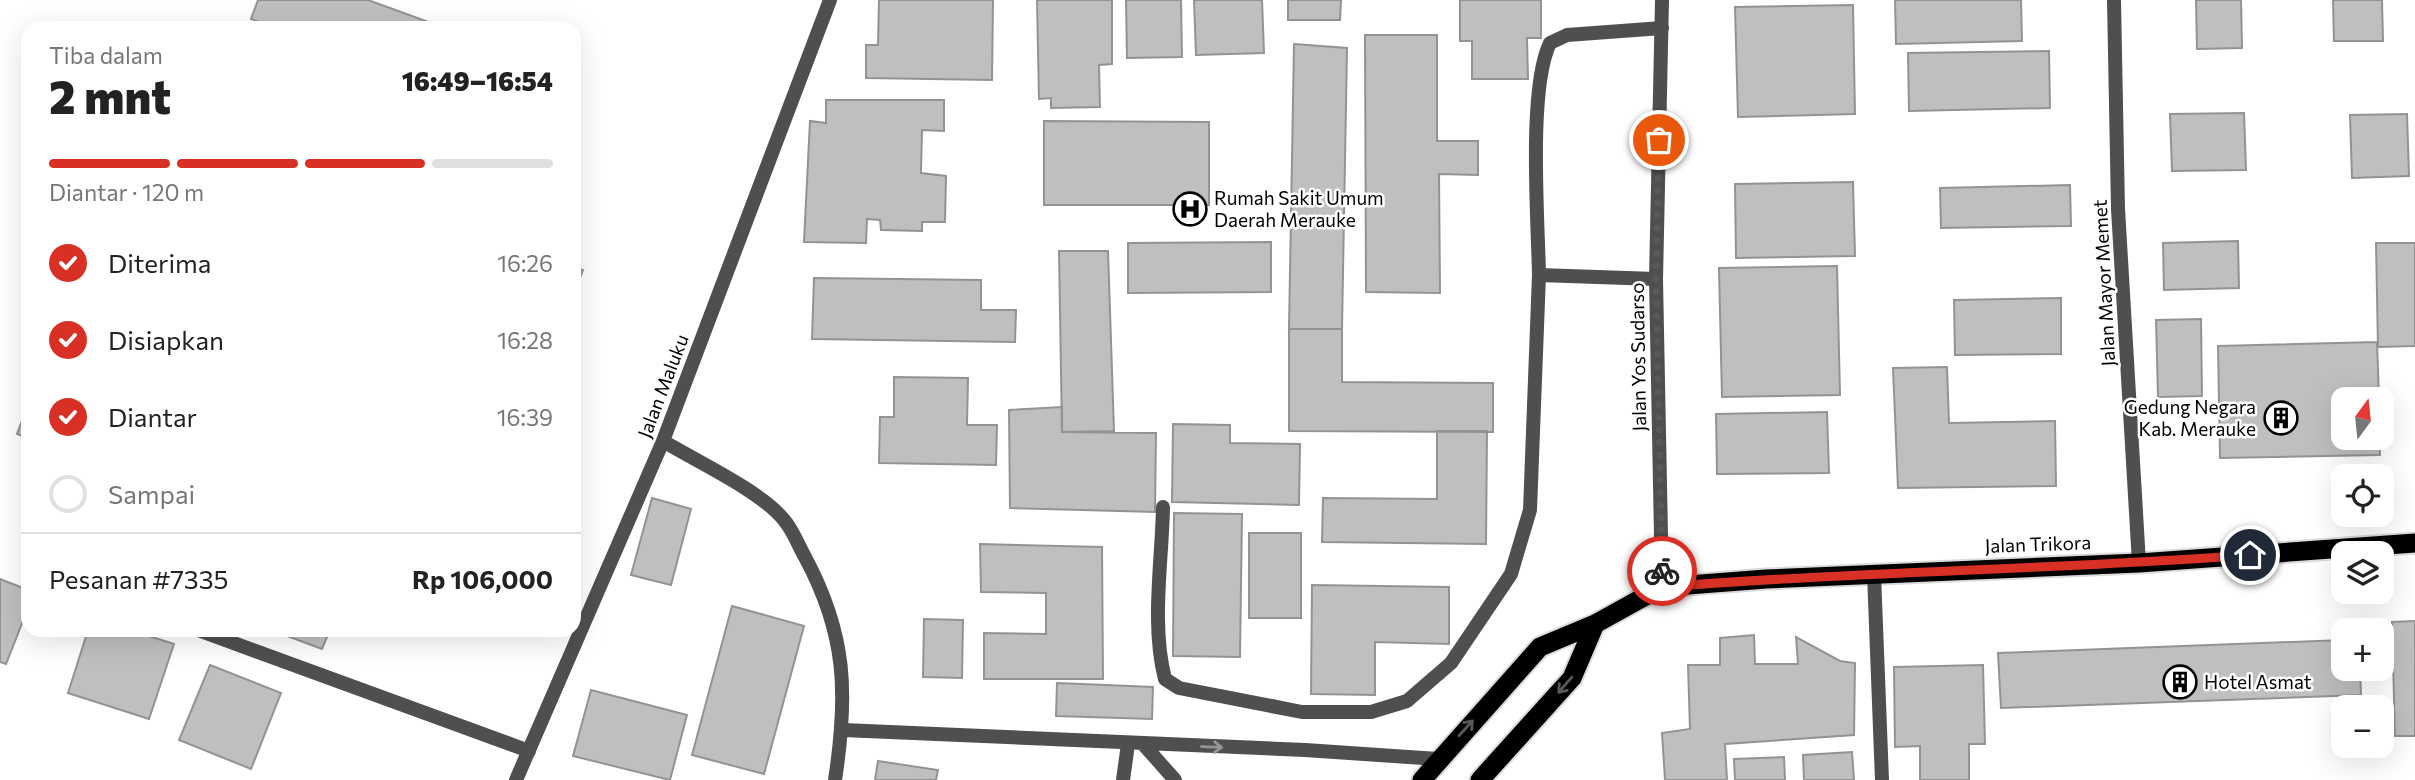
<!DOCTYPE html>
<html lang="id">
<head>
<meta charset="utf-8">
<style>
	body { margin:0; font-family:Commissioner,sans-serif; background:#f2f2f2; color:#222; height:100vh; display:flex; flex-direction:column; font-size:26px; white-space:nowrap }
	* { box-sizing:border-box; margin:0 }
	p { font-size:23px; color:#767676 }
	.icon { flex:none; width:38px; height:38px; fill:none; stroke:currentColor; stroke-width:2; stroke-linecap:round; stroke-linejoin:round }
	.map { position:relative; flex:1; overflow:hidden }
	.panel { position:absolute; left:21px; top:21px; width:560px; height:616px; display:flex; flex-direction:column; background:#fff; border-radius:21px; box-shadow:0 7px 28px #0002 }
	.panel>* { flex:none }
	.needle { width:46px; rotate:15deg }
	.tools { position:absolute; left:2331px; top:387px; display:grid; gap:14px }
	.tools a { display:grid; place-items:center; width:63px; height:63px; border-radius:14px; background:#fff; box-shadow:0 7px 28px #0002; font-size:35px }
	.pin { position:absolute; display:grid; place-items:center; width:60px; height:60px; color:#fff; margin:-30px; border:4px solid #fff; border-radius:50%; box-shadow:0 2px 7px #0007 }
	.courier { position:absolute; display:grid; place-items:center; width:70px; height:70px; margin:-35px; border:5px solid #d93025; border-radius:50%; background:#fff; color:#222; box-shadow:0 2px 9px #0007 }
	.summary em { font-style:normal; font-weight:800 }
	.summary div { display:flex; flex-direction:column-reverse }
	.summary { display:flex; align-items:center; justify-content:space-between; height:119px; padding:0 28px }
	h1 { font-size:46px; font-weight:800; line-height:52px }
	.bar { display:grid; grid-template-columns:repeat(4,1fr); gap:10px 7px; align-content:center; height:84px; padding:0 28px }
	.bar i { height:9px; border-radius:5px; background:#e0e0e0 }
	.bar .active { background:#d93025 }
	.bar p { grid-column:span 4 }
	.line { display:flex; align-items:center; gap:18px; padding:0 28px; border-top:2px solid #e0e0e0 }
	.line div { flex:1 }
	ol { padding:0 28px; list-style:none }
	li { display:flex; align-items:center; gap:21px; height:77px }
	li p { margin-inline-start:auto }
	li .icon { padding:7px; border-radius:50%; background:#d93025; color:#fff; stroke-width:4 }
	li:last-child { color:#767676 }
	li i { width:38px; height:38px; border:4px solid #e0e0e0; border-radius:50% }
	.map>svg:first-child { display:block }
</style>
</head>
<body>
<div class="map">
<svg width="2415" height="780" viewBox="0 0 2415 780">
	<rect width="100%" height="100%" fill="#fff"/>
	<path fill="#bfbfbf" stroke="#939393" stroke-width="2" d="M 258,0 L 368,0 L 445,28 L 276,28 L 251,19 Z
		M 879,0 L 993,0 L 992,80 L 866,78 L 866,45 L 878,45 Z
		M 1037,0 L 1112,0 L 1112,64 L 1099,65 L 1100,107 L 1051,108 L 1051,98 L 1039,99 Z
		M 1126,0 L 1181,0 L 1182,57 L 1127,58 Z
		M 1194,0 L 1262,0 L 1264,53 L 1196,55 Z
		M 1288,0 L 1341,0 L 1340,20 L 1288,20 Z
		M 1460,0 L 1541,0 L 1541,38 L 1527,38 L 1528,79 L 1472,79 L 1472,41 L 1460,41 Z
		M 1895,0 L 2021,0 L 2022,41 L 1896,44 Z
		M 2196,0 L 2241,0 L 2242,48 L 2197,49 Z
		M 2333,0 L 2382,0 L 2383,41 L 2334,41 Z
		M 1853,5 L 1855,114 L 1738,117 L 1735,7 Z
		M 1365,35 L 1437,35 L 1437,141 L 1478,141 L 1478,175 L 1439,174 L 1440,293 L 1366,292 Z
		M 1294,44 L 1347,48 L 1342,329 L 1289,329 Z
		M 2049,51 L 2050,108 L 1909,111 L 1908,53 Z
		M 826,100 L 944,100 L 944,131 L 922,130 L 921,173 L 946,176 L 945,222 L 922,222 L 922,231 L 881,230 L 880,220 L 867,219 L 866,243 L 804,242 L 810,121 L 826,123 Z
		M 2244,113 L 2246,170 L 2172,171 L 2170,114 Z
		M 2407,114 L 2409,176 L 2352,178 L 2350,115 Z
		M 1044,121 L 1209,122 L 1209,205 L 1044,205 Z
		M 1853,182 L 1855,256 L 1736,258 L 1735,184 Z
		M 2070,185 L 2071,226 L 1941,228 L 1940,188 Z
		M 2238,241 L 2239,288 L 2164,290 L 2163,243 Z
		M 1271,242 L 1271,292 L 1128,293 L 1128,243 Z
		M 2376,243 L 2415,243 L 2415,346 L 2378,347 Z
		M 1059,251 L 1108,251 L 1114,431 L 1062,432 Z
		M 1837,266 L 1840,395 L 1722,397 L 1719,268 Z
		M 574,267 L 583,270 L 574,294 Z
		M 814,278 L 981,280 L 981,310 L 1016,310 L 1015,342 L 812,339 Z
		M 2061,298 L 2061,354 L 1955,355 L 1954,300 Z
		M 2201,319 L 2202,396 L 2158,397 L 2156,320 Z
		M 1289,329 L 1342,329 L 1342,382 L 1493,383 L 1493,432 L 1289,431 Z
		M 2377,342 L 2379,399 L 2343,399 L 2343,438 L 2379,438 L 2380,455 L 2220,458 L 2218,346 Z
		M 1947,367 L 1949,423 L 2055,421 L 2056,486 L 1898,488 L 1893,368 Z
		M 894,377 L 968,378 L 967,425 L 997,425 L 996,465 L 879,463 L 880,417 L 894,417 Z
		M 28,405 L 28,438 L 17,434 Z
		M 1062,407 L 1062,432 L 1156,433 L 1155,512 L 1010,508 L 1009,410 Z
		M 1827,412 L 1829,473 L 1717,474 L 1716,414 Z
		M 1173,424 L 1230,425 L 1230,443 L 1300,444 L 1299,505 L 1172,502 Z
		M 1437,431 L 1487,431 L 1486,544 L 1322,542 L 1323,498 L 1437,499 Z
		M 652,498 L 691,509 L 671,585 L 631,575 Z
		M 1174,513 L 1242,514 L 1240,657 L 1173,656 Z
		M 1249,533 L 1301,533 L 1301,618 L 1249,618 Z
		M 980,544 L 1102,547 L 1103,679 L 984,679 L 984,633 L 1046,634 L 1046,593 L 981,592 Z
		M 0,579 L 28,590 L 28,608 L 6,664 L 0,662 Z
		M 1312,585 L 1449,587 L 1449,644 L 1375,642 L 1375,695 L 1311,694 Z
		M 732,606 L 804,626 L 764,774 L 692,755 Z
		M 924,619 L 963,620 L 962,678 L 923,677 Z
		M 2415,621 L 2415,736 L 2395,736 L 2392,622 Z
		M 88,630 L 130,630 L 174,644 L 149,719 L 68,693 Z
		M 271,630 L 330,630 L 322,649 Z
		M 1754,635 L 1755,664 L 1798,664 L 1796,637 L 1840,661 L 1855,663 L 1854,735 L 1725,744 L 1727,780 L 1665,780 L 1662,733 L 1690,729 L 1688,665 L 1720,665 L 1720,638 Z
		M 2343,640 L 2343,668 L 2360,668 L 2361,695 L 2001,708 L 1998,653 Z
		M 210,665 L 281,693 L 251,769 L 179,740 Z
		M 1983,665 L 1985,744 L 1969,744 L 1969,780 L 1920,780 L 1920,746 L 1895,747 L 1894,667 Z
		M 1057,683 L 1153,687 L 1152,719 L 1056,716 Z
		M 591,690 L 687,715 L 670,780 L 573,756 Z
		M 1852,752 L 1854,780 L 1804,780 L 1803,755 Z
		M 1784,757 L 1785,780 L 1735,780 L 1734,759 Z
		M 878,761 L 938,770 L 936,780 L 875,780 Z"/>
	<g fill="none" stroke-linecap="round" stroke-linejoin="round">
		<defs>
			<path id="trunk" d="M 1422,780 L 1540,647 L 1595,624 L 1662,587 L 1766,579 L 2139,563 L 2415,543
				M 1480,780 L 1572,678 L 1595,624"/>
		</defs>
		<use href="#trunk" stroke="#dbdbdb" stroke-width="23"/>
		<path stroke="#4f4f4f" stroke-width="14" d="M 2114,0 L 2118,209 L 2139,563
			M 1539,275 C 1538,220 1528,88 1550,43 L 1567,35 L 1662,28
			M 1163,507 C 1162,562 1151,625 1165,679 L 1179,688 L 1302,712 L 1371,712 L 1407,701 L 1451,663 L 1511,574 L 1530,510 L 1539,275 L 1656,279
			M 1874,574 L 1882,780
			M 1123,780 L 1128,744"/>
		<path stroke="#4f4f4f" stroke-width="14" d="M 663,441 C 696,461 761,491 784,520 C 793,530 798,545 805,557 C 847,635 848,695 835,780
			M 1662,587 L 1656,279 L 1662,0
			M 198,630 L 529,751
			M 843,730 L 1305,750 L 1438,759
			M 1144,745 L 1175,780
			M 516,780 L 663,441 L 830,0"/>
		<use href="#trunk" stroke="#000" stroke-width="19"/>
	</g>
	<defs><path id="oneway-shaft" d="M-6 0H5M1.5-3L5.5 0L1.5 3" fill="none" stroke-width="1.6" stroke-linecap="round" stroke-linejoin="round" transform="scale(1.75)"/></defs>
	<g stroke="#595959">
		<use href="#oneway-shaft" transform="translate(1565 685) rotate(131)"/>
		<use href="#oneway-shaft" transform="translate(1466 728) rotate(-48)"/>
	</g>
	<use stroke="#959595" href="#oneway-shaft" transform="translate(1212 747) rotate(2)"/>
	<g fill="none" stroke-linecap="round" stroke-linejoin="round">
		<path stroke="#595959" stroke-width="7" stroke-dasharray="0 12.6" d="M 1659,140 L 1656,279 L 1662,571"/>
		<path stroke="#d93025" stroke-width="9" d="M 1662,571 L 1662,587 C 1857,571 2054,570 2250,555"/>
	</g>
	<defs>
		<symbol id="hospital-ring" viewBox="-11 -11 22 22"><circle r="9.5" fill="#fff" stroke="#000" stroke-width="1.5"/><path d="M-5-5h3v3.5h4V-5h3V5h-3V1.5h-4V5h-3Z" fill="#000"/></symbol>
		<symbol id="building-ring" viewBox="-11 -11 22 22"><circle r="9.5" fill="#fff" stroke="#000" stroke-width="1.5"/><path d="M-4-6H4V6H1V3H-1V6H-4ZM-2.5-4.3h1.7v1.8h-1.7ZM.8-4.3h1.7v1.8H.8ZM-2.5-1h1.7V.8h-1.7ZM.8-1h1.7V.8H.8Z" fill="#000"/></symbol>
	</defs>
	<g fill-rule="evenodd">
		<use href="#hospital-ring" x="1171" y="190" width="38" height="38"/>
		<use href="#building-ring" x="2262" y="399" width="38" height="38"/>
		<use href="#building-ring" x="2161" y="663" width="38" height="38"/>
	</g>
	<g text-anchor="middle" stroke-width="5" stroke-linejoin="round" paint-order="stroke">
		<g font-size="19" fill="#000" stroke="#fff" text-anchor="start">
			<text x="1214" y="205">Rumah Sakit Umum<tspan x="1214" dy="22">Daerah Merauke</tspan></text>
			<text x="2256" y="414" text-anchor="end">Gedung Negara<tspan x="2256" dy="22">Kab. Merauke</tspan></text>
			<text x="2204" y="689">Hotel Asmat</text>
		</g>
		<g font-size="19" fill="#000" stroke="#fff">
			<text transform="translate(2104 283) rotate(-93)" y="7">Jalan Mayor Memet</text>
			<text transform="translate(1638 357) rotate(-91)" y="7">Jalan Yos Sudarso</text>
			<text transform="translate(663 386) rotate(-69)" y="7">Jalan Maluku</text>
			<text transform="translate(2038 544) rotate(-2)" y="7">Jalan Trikora</text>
		</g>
	</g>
</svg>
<div class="tools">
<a><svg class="needle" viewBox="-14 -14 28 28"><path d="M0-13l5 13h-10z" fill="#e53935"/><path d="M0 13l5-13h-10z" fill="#767676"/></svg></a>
<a><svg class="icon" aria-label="locate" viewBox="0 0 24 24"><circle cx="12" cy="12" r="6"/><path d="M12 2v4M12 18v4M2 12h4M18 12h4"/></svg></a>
<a><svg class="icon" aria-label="layers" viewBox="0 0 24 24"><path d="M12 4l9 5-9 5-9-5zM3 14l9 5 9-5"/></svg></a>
<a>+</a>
<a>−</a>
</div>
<div class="pin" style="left:1659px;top:140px;background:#ea580c"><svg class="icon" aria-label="bag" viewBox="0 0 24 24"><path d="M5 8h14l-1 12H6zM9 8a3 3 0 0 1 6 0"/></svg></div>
<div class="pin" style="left:2250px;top:555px;background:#1f2937"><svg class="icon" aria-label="home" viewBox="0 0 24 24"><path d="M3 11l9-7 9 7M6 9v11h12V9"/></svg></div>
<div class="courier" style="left:1662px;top:571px"><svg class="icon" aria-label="bike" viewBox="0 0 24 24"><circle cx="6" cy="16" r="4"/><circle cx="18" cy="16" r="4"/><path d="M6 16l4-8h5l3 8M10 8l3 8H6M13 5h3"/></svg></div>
<section class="panel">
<div class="summary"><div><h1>2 mnt</h1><p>Tiba dalam</p></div><em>16:49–16:54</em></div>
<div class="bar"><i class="active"></i><i class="active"></i><i class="active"></i><i></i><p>Diantar · 120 m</p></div>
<ol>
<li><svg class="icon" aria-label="check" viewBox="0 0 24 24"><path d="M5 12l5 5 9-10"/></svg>Diterima<p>16:26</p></li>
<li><svg class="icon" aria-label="check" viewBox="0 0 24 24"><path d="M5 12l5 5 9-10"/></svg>Disiapkan<p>16:28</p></li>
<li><svg class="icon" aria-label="check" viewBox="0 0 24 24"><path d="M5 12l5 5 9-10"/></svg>Diantar<p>16:39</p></li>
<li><i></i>Sampai</li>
</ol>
<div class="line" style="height:91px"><div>Pesanan #7335</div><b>Rp 106,000</b></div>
</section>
</div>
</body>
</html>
